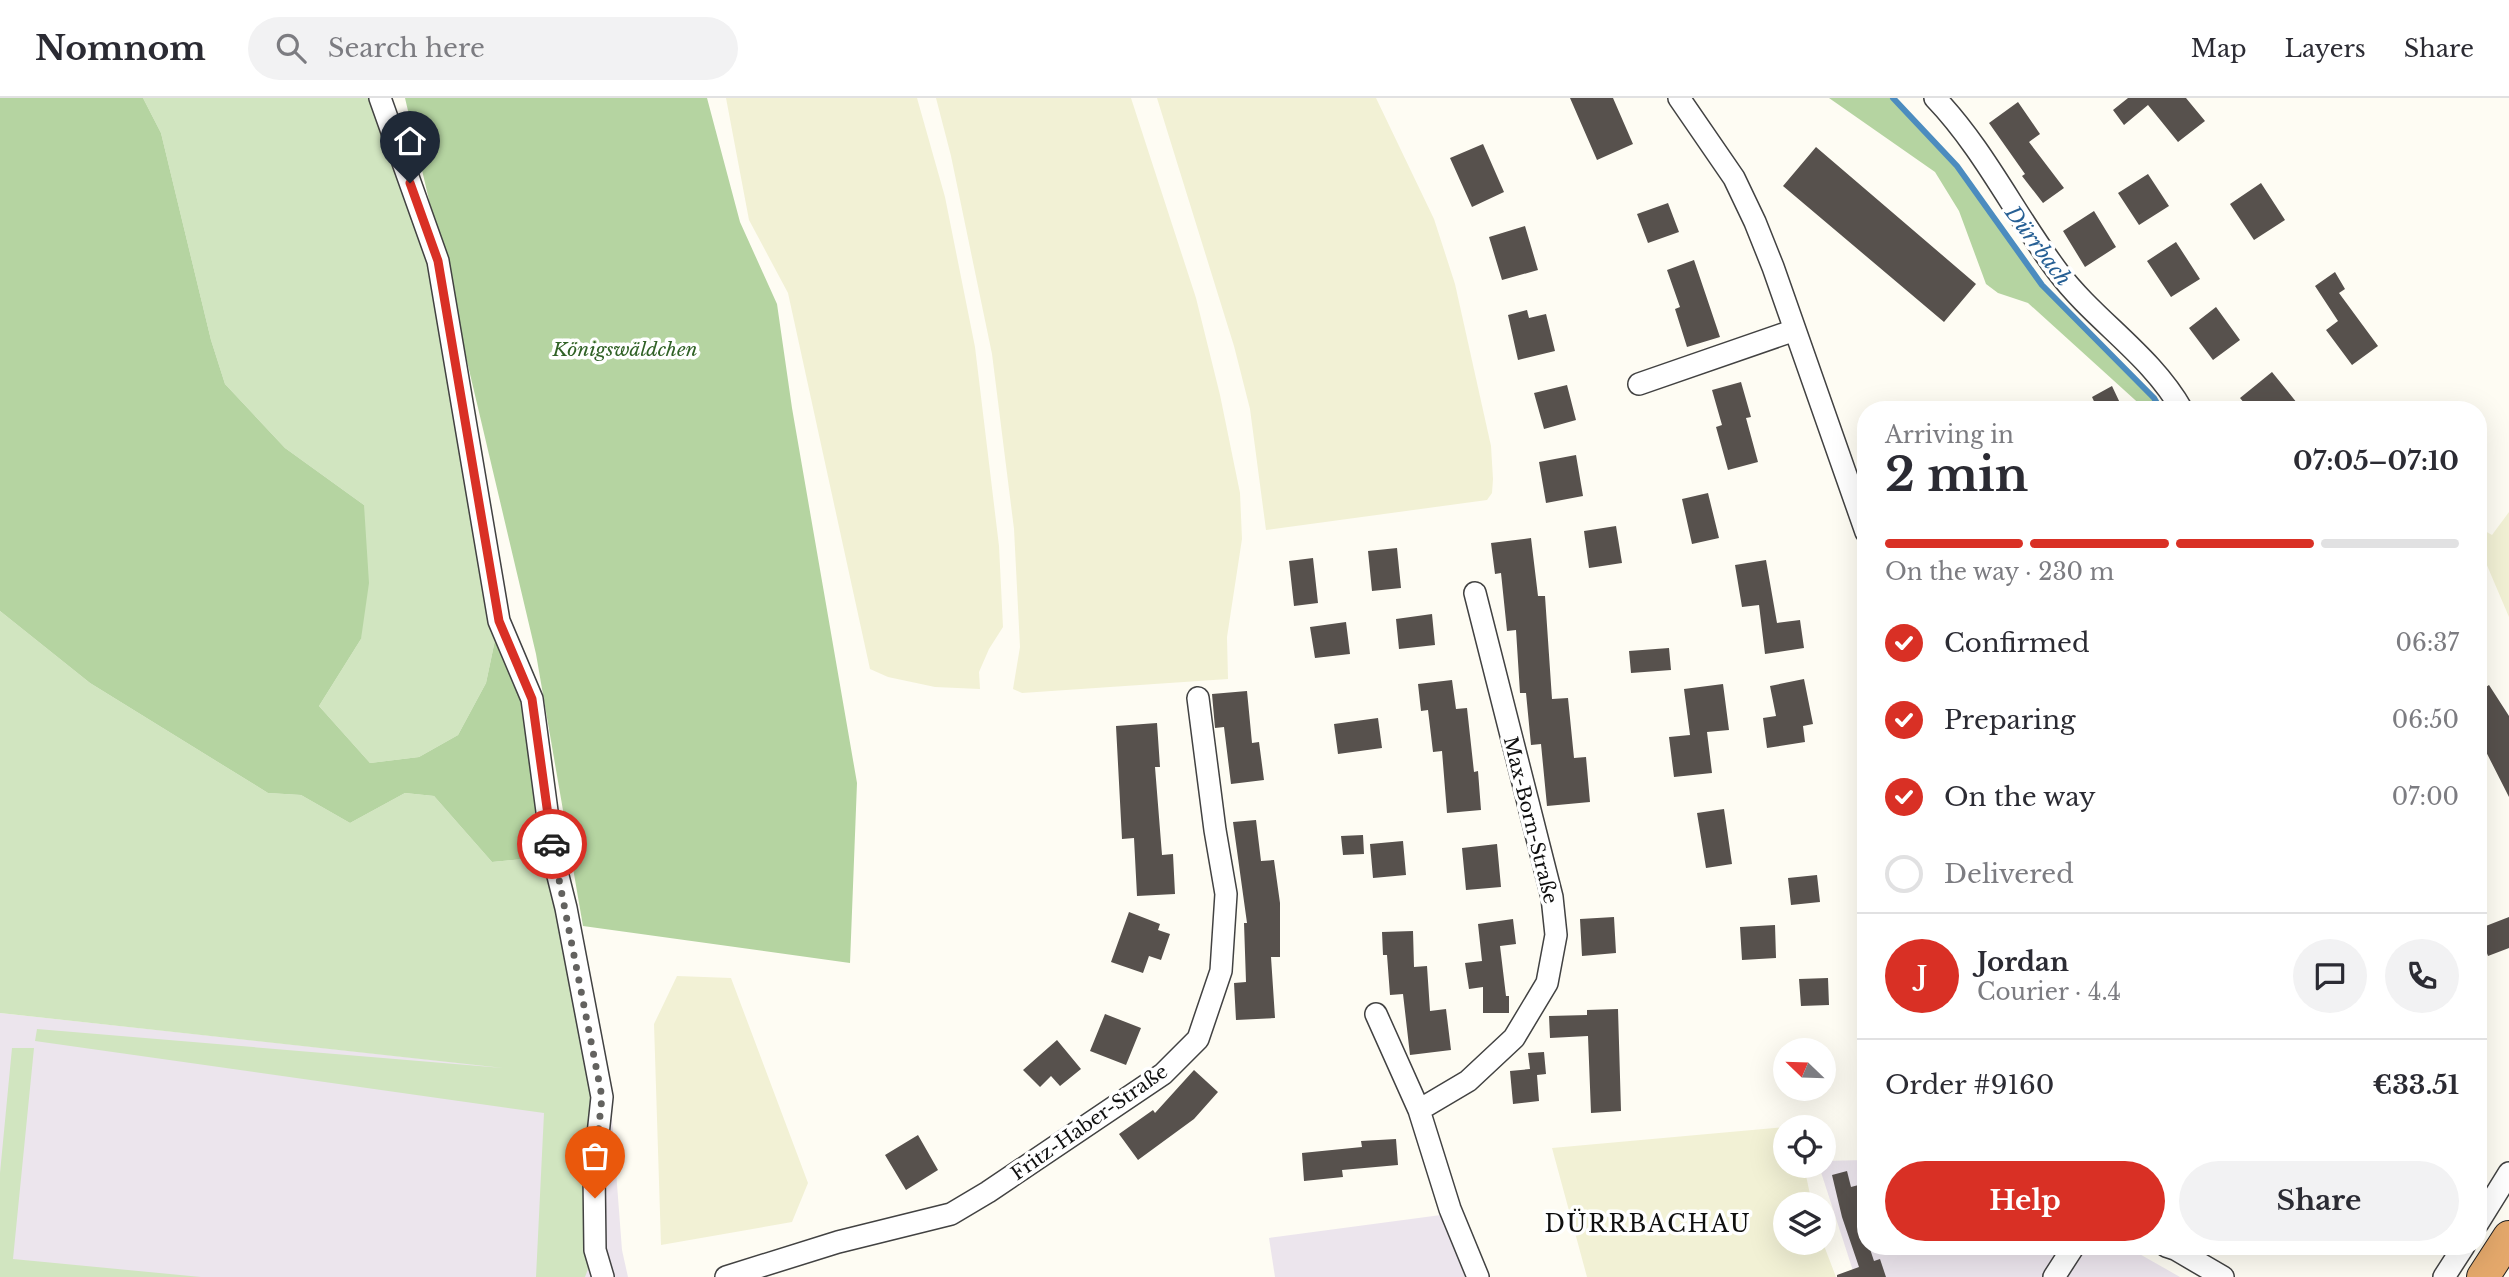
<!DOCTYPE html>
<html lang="en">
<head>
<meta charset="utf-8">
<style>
	body { margin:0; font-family:"Libre Baskerville",serif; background:#f2f2f3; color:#2b2b33; height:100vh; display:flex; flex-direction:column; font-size:26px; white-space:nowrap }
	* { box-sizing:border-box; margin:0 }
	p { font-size:23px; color:#7c7c81 }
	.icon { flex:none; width:38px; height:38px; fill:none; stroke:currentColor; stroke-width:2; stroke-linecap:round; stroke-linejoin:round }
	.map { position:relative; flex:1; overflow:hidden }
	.side { position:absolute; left:1857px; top:303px; width:630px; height:854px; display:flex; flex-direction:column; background:#fff; border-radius:28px; box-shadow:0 7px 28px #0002 }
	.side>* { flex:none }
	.needle { width:46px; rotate:293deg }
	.buttons { position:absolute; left:1773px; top:940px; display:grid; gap:14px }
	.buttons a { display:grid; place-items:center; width:63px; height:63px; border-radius:50%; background:#fff; box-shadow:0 7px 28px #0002; font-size:35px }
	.pin { position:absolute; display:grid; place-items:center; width:60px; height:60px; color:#fff; margin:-72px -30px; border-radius:50% 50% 50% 0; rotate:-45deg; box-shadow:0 0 7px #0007 }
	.pin .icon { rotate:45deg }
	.courier { position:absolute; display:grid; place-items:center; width:70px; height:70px; margin:-35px; border:5px solid #d93025; border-radius:50%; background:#fff; color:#222; box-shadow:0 2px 9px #0007 }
	.headline em { font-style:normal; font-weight:700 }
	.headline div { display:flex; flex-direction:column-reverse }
	.headline { display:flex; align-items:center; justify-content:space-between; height:119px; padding:0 28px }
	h1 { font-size:46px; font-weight:700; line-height:52px }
	.bar { display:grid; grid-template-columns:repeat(4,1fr); gap:10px 7px; align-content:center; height:84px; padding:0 28px }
	.bar i { height:9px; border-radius:5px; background:#e1e1e2 }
	.bar .on { background:#d93025 }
	.bar p { grid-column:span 4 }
	.line { display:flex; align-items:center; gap:18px; padding:0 28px; border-top:2px solid #e1e1e2 }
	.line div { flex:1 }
	.round { display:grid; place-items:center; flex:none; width:74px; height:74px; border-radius:37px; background:#f2f2f3 }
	ol { padding:0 28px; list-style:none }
	li { display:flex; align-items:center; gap:21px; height:77px }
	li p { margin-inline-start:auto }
	li .icon { padding:7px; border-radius:50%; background:#d93025; color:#fff; stroke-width:4 }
	li:last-child { color:#7c7c81 }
	li i { width:38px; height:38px; border:4px solid #e1e1e2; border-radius:50% }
	.cta { display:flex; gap:14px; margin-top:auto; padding:14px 28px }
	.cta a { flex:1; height:80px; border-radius:42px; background:#d93025; color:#fff; font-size:28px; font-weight:700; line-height:80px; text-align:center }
	.cta a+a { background:#f2f2f3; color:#2b2b33 }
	header { display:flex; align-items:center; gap:42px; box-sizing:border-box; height:98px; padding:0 35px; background:#fff; border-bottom:2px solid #e1e1e2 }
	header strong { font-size:33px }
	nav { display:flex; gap:38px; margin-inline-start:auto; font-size:24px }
	.search { width:490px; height:63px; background:#f2f2f3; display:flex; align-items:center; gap:18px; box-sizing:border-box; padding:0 24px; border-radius:38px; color:#7c7c81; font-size:26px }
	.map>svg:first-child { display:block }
</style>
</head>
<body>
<header>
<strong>Nomnom</strong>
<div class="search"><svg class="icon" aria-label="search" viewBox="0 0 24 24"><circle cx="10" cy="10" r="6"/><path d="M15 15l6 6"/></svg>Search here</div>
<nav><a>Map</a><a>Layers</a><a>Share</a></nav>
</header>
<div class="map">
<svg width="2509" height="1179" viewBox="0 0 2509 1179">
	<rect width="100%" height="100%" fill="#fefcf3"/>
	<path fill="#ece5ed" d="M 0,915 L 609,981 L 622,1152 L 628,1179 L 0,1179 Z
		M 1865,1062 L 1866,1148 L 2112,1148 L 2136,1154 L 2180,1179 L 1855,1179 L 1819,1068 L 1824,1068 L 1824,1063 Z
		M 1441,1117 L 1465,1179 L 1275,1179 L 1269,1140 Z"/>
	<path fill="#f2f1d5" d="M 726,0 L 917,0 L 945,99 L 975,249 L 999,448 L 1003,529 L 989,551 L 979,574 L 980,591 L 935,589 L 888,579 L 870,571 L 788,195 L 749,122 Z
		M 936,0 L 1131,0 L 1196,200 L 1220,297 L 1240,395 L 1242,441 L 1227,539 L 1228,581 L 1022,595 L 1013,591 L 1020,549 L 1014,431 L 992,256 L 951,58 Z
		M 1157,0 L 1376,0 L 1434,121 L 1455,186 L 1491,348 L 1493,381 L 1492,395 L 1487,402 L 1266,432 L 1250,311 L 1234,248 Z
		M 2509,414 L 2509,519 L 2483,458 L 2481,444 L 2485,433 L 2492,437 Z
		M 677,878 L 731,880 L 808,1085 L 792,1124 L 661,1147 L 654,926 Z
		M 1785,1029 L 1785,1068 L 1804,1068 L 1812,1106 L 1785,1106 L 1785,1144 L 1823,1145 L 1836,1179 L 1587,1179 L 1552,1050 Z"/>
	<path fill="#d1e5c0" d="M 143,0 L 380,0 L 438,163 L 499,523 L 486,585 L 458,637 L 419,659 L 370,665 L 319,608 L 361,541 L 364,407 L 285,350 L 225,286 L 211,242 L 161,35 Z
		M 0,513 L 90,585 L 268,695 L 301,697 L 350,725 L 405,695 L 434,698 L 492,764 L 553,758 L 602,999 L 595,1152 L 585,1179 L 536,1179 L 544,1015 L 35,943 L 37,931 L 503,970 L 0,915 Z
		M 12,950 L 34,950 L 13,1161 L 201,1179 L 0,1179 L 0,1075 Z"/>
	<path fill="#b5d4a1" d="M 0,0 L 143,0 L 161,35 L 211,242 L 225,286 L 285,350 L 364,407 L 369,485 L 361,541 L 319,608 L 370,665 L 419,659 L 458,637 L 486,585 L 499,523 L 532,601 L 553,758 L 492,764 L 434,698 L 405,695 L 350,725 L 301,697 L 268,695 L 90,585 L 0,513 Z
		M 405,0 L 707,0 L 740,124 L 777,206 L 792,310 L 857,685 L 850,865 L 583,828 L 536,556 Z
		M 1829,0 L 1893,0 L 1957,68 L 2042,187 L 2154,300 L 2161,311 L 2145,311 L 2028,205 L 1998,195 L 1986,186 L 1959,113 L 1935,74 Z"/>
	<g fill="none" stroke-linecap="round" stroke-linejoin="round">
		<path stroke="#4c8cbf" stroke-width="6" d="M 1893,0 L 1957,68 L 2042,187 L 2154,300 L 2161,312"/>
	</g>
	<path fill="#57514d" d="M 1570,0 L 1613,0 L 1633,46 L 1597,62 Z
		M 2128,0 L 2186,0 L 2205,23 L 2178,44 L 2148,7 L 2124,27 L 2113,12 Z
		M 2018,4 L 2040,36 L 2029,44 L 2064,90 L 2043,105 L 2022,78 L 2025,76 L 1989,25 Z
		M 1483,46 L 1504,94 L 1472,109 L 1450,60 Z
		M 1816,49 L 1976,186 L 1944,224 L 1783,88 Z
		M 2148,76 L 2169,108 L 2139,127 L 2118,95 Z
		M 2261,85 L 2285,122 L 2254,142 L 2230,106 Z
		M 1668,105 L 1679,134 L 1648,145 L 1637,116 Z
		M 2094,113 L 2116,149 L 2085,169 L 2063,133 Z
		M 1525,128 L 1538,172 L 1502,182 L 1489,139 Z
		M 2176,144 L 2200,181 L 2171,199 L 2147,163 Z
		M 1694,162 L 1720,239 L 1687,249 L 1675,211 L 1680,209 L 1667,172 Z
		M 2335,174 L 2345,191 L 2339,195 L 2378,248 L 2352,267 L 2326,232 L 2338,223 L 2315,188 Z
		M 2216,209 L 2240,242 L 2213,262 L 2189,230 Z
		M 1527,212 L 1529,220 L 1546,216 L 1555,253 L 1518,262 L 1508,217 Z
		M 2272,274 L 2297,305 L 2289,312 L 2250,312 L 2240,300 Z
		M 1741,284 L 1751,319 L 1746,320 L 1758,364 L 1728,372 L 1716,329 L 1722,327 L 1712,292 Z
		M 1567,287 L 1576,322 L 1544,331 L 1534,295 Z
		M 2112,288 L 2120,305 L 2107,312 L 2098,312 L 2092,299 Z
		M 1576,357 L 1583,398 L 1546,405 L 1539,364 Z
		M 1708,395 L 1719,440 L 1692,446 L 1682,401 Z
		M 1616,428 L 1622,465 L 1589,470 L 1584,433 Z
		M 1531,440 L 1538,498 L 1545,498 L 1552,601 L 1568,600 L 1574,660 L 1586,659 L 1590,704 L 1547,708 L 1541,646 L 1531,647 L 1526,595 L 1520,595 L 1516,532 L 1507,533 L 1501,475 L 1495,476 L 1491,445 Z
		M 1397,450 L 1401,490 L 1372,493 L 1368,453 Z
		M 1313,460 L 1318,505 L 1294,508 L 1289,463 Z
		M 1766,462 L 1777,525 L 1800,522 L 1804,550 L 1765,556 L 1759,507 L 1742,509 L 1735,467 Z
		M 1432,516 L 1435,547 L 1399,551 L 1396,521 Z
		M 1346,524 L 1350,556 L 1315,560 L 1310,529 Z
		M 1669,550 L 1671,572 L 1631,575 L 1629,553 Z
		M 1804,581 L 1813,626 L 1803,628 L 1805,644 L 1767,650 L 1763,620 L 1776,618 L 1770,588 Z
		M 1452,582 L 1456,611 L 1467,610 L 1474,674 L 1478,673 L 1481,712 L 1447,715 L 1442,653 L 1433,654 L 1428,612 L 1421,613 L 1418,586 Z
		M 1723,586 L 1729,632 L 1707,634 L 1712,675 L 1674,679 L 1669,639 L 1690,637 L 1684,591 Z
		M 2489,587 L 2509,618 L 2509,699 L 2478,638 L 2478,594 Z
		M 1247,593 L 1252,645 L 1259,644 L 1264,682 L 1231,686 L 1224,629 L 1215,630 L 1212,596 Z
		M 1378,620 L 1382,650 L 1338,656 L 1334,626 Z
		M 1157,625 L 1160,669 L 1155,669 L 1162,757 L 1173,756 L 1175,796 L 1137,798 L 1134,740 L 1122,741 L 1116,628 Z
		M 1724,711 L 1732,766 L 1706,770 L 1697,715 Z
		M 1256,722 L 1261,763 L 1274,762 L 1280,805 L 1280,859 L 1271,859 L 1275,920 L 1236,922 L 1234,885 L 1246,884 L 1244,825 L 1247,825 L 1233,724 Z
		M 1363,737 L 1364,756 L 1343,757 L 1341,738 Z
		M 1403,743 L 1406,777 L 1373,780 L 1370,746 Z
		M 1497,746 L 1501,789 L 1466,792 L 1462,750 Z
		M 1817,777 L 1820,804 L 1791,807 L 1788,780 Z
		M 1129,814 L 1160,826 L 1158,832 L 1170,836 L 1161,862 L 1149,858 L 1143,875 L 1111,864 Z
		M 1614,819 L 1616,855 L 1582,858 L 1580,821 Z
		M 2509,819 L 2509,850 L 2488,858 L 2478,831 Z
		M 1513,821 L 1516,846 L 1500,848 L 1506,898 L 1509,898 L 1509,915 L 1483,915 L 1483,889 L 1469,891 L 1465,865 L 1482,863 L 1478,826 Z
		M 1775,827 L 1776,860 L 1742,862 L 1740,829 Z
		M 1413,833 L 1414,869 L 1427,868 L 1430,913 L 1446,911 L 1451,952 L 1410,957 L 1403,896 L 1390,897 L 1387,857 L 1383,857 L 1382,834 Z
		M 1828,880 L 1829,907 L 1801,908 L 1799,881 Z
		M 1618,911 L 1621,1013 L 1591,1015 L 1588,938 L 1550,940 L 1549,918 L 1587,917 L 1587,912 Z
		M 1105,916 L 1141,930 L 1126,967 L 1090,953 Z
		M 1057,942 L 1081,971 L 1060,988 L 1051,978 L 1040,989 L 1023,972 Z
		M 1544,954 L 1546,976 L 1537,977 L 1539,1003 L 1513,1006 L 1510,973 L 1530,971 L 1528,955 Z
		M 1194,972 L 1218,994 L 1194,1021 L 1138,1062 L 1119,1036 L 1153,1012 L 1155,1015 Z
		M 918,1037 L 938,1072 L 906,1092 L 885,1057 Z
		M 1396,1041 L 1398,1067 L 1342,1072 L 1343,1079 L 1304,1083 L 1302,1055 L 1362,1049 L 1361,1043 Z
		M 1847,1073 L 1851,1089 L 1866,1085 L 1866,1148 L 1869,1148 L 1874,1163 L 1880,1161 L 1886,1179 L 1837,1179 L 1837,1177 L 1859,1169 L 1842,1119 L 1832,1077 Z"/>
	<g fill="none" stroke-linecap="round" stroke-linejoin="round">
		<defs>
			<path id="minor" d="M 380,0 L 438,163 L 499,523 L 532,601 L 553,758 L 566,810 L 602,999 L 594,1074 L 595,1152 L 603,1179
				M 1679,0 L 1734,80 L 1755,124 L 1773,169 L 1866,434
				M 1935,0 C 1984,51 2015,117 2058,174 C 2095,223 2151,257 2182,312
				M 1639,286 L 1795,232
				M 1376,916 L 1419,1012 L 1450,1111 L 1478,1179
				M 1419,1012 L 1468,983 L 1514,940 L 1547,885 L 1556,837 L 1552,799 L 1475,495
				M 2478,1125 L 2509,1075
				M 2166,1148 L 2175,1151 L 2223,1179
				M 726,1179 L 838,1144 L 951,1116 L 988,1094 L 1163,976 L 1198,941 L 1221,873 L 1226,796 L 1215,732 L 1198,600
				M 2054,1179 L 2074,1148
				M 2444,1179 L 2464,1148"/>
			<path id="highway" d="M 2483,1179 L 2509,1139"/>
		</defs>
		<use href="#minor" stroke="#424242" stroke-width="24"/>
		<use href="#highway" stroke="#202020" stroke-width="34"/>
		<use href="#minor" stroke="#fff" stroke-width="21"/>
		<use href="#highway" stroke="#e4a86b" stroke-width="32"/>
	</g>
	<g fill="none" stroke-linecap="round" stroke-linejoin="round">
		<path stroke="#63625f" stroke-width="7" stroke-dasharray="0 12.6" d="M 552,746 L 602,999 L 594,1074 L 595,1100"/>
		<path stroke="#d93025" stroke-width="9" d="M 410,85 L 438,163 L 499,523 L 532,601 L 552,746"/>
	</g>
	<g text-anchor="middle" stroke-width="7" stroke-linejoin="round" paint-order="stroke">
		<g font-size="19" font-style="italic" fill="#306126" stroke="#fff">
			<text x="625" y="258">Königswäldchen</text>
		</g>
		<g font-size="19" fill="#0f0f0f" stroke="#fff">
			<text transform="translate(1531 722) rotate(76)" y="7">Max-Born-Straße</text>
			<text transform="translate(1089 1024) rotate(-35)" y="7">Fritz-Haber-Straße</text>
		</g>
		<g font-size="21" font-style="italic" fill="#265f94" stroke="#fff">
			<text transform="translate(2038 148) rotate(53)" y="7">Dürrbach</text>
		</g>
		<g font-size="23" letter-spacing="2" fill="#0f0f0f" stroke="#fff">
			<text x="1648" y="1134">DÜRRBACHAU</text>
		</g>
	</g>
</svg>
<div class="buttons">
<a><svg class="needle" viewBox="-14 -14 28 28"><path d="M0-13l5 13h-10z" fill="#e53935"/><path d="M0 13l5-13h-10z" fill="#7c7c81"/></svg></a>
<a><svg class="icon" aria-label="locate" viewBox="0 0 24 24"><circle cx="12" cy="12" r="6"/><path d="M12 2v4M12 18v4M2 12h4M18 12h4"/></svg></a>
<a><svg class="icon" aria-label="layers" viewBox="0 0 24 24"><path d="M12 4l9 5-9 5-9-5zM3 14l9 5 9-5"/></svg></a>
</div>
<div class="pin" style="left:595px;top:1100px;background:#ea580c"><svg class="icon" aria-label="bag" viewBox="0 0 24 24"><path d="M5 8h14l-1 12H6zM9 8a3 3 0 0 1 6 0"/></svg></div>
<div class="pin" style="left:410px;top:85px;background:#1f2937"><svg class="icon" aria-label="home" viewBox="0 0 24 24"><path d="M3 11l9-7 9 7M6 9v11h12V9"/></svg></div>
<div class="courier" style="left:552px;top:746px"><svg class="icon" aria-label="car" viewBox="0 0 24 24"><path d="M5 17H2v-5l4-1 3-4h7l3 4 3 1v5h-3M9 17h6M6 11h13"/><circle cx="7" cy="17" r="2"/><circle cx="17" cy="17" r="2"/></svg></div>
<section class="side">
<div class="headline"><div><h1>2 min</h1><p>Arriving in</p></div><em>07:05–07:10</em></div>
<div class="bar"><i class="on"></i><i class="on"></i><i class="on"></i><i></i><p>On the way · 230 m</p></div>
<ol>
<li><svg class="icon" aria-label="check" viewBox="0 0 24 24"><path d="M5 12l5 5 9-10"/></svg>Confirmed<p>06:37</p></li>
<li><svg class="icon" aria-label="check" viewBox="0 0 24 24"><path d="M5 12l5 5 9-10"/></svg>Preparing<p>06:50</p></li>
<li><svg class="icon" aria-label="check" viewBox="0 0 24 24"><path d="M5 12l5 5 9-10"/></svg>On the way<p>07:00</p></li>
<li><i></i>Delivered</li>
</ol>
<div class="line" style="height:126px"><b class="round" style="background:#d93025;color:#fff">J</b><div><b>Jordan</b><p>Courier · 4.4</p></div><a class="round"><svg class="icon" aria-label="chat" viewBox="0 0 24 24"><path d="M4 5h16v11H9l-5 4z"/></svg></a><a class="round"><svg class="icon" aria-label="phone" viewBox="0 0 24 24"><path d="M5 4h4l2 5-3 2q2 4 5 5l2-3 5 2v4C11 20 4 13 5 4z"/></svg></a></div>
<div class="line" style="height:91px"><div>Order #9160</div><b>€33.51</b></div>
<div class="cta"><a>Help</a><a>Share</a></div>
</section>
</div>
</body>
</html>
